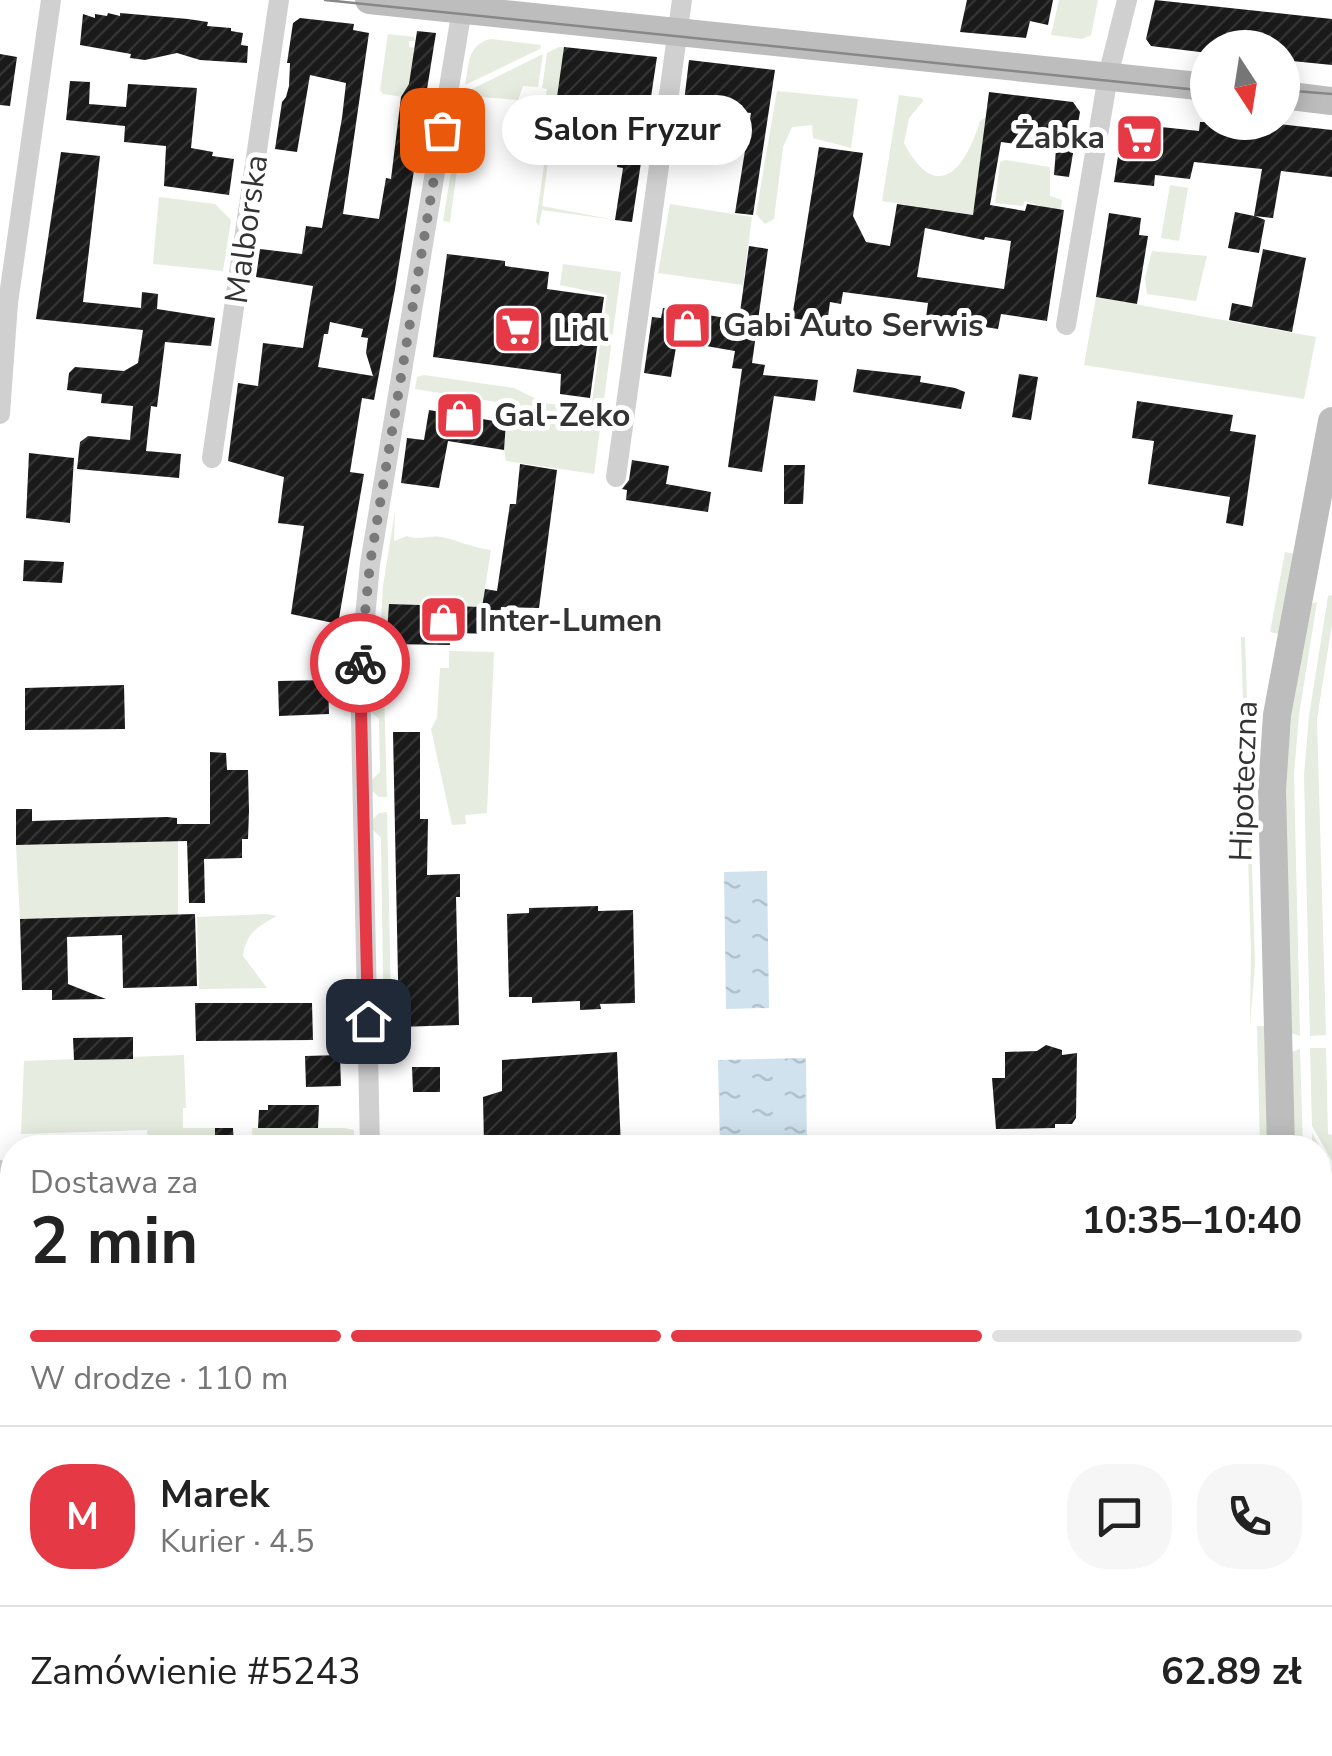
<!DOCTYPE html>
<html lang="pl">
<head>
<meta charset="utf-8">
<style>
	body { margin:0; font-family:"Nunito Sans",sans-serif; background:#f6f6f6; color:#222; height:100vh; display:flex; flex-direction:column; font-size:38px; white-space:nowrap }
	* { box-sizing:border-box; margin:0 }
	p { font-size:32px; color:#767676 }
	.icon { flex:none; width:55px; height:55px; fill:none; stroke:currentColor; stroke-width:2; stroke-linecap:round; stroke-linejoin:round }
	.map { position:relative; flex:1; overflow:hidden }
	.details { position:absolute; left:0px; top:1135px; width:1332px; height:622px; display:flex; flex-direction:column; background:#fff; border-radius:40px 40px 0 0; box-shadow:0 5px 25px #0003 }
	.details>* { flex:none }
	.needle { width:65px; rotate:168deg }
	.buttons { position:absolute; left:1190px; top:30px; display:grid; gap:20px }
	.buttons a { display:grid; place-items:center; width:110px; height:110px; border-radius:50%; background:#fff; box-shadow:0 5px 25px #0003; font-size:50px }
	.pin { position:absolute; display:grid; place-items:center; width:85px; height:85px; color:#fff; margin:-42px; border-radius:20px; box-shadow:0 5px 15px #0006 }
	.courier { position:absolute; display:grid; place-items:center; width:100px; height:100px; margin:-50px; border:8px solid #e63946; border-radius:50%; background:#fff; color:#222; box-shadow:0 2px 12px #0007 }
	.bubble { position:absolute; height:70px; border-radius:35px; background:#fff; box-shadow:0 5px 25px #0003; font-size:32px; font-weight:700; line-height:70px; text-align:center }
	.headline em { font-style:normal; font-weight:700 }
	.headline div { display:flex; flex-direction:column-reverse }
	.headline { display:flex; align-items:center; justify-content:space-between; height:170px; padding:0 30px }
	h1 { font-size:65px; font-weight:700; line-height:75px }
	.bar { display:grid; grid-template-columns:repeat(4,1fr); gap:15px 10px; align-content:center; height:120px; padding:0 30px }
	.bar i { height:12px; border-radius:8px; background:#e0e0e0 }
	.bar .selected { background:#e63946 }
	.bar p { grid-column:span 4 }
	.line { display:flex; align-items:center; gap:25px; padding:0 30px; border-top:2px solid #e0e0e0 }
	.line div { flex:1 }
	.round { display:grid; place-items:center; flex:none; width:105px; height:105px; border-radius:40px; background:#f6f6f6 }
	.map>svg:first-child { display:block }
</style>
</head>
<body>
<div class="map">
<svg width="1332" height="1756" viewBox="0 0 1332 1756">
	<defs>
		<pattern id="water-ripples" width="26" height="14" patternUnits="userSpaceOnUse" patternTransform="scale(2.5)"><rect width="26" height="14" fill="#cfe2ee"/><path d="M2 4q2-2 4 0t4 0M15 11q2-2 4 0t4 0" fill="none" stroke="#b2c2cd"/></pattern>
		<pattern id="building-hatch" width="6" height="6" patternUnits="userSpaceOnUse" patternTransform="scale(2.5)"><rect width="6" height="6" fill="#1a1a1a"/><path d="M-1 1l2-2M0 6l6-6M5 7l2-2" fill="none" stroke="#333"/></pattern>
	</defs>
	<rect width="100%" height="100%" fill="#fff"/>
	<path fill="#e6ecdf" d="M 1059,0 L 1098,0 L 1091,35 L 1082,39 L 1051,35 Z
		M 388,34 L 414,37 L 415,41 L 409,41 L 409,47 L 415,48 L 414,87 L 407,86 L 403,97 L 383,94 L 380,90 Z
		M 491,39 L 541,45 L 540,49 L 465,85 C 469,65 467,44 491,39 Z
		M 559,47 L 564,47 L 542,206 L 615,220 L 542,210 L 539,226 L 536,222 L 552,108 L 544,106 L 547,89 L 542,88 L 547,53 Z
		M 543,54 L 538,87 L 523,86 L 518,100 L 467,96 L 450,222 L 443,221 L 464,93 Z
		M 777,91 L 858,99 L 851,148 L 813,138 L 812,125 L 792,127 L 783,147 L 774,219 L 765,224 L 756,214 Z
		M 899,95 L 922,98 L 923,101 L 909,118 L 904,143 C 937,206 966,168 980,121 L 986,117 L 973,215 L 882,201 Z
		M 1005,160 L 1050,167 L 1050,196 L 1062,200 L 1060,212 L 1025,201 L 1023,206 L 995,203 L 1000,162 Z
		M 1170,185 L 1188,188 L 1179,241 L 1161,238 Z
		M 159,197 L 215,204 L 231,220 L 223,271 L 153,264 Z
		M 670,204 L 752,217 L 743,285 L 658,273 Z
		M 1152,251 L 1207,256 L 1196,301 L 1147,294 L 1145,278 Z
		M 563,264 L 621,272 L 594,474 L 506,461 L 504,449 L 509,404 L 415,389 L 417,377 L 424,375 L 514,388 L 544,403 L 591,409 L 607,295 L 560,285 Z
		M 1096,297 L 1316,337 L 1304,399 L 1084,365 Z
		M 395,511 L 394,541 L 407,536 C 420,541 428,535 441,537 C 458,540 473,548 491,550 L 482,607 L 389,604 L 384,677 L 376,677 L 370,671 L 370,660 L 379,653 L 383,586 Z
		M 1285,552 L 1295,554 L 1279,634 L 1270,632 Z
		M 1332,595 L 1332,624 L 1317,719 L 1326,1035 L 1310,1036 L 1304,775 L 1309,716 L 1328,596 Z
		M 1317,602 L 1299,715 L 1294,774 L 1300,1036 L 1291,1033 L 1285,777 L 1287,734 L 1310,604 Z
		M 1241,637 L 1245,637 L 1255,964 L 1250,1026 L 1251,951 Z
		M 449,651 L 494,652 L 487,813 L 465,815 L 466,824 L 452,825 L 431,729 L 437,718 L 440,668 L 449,668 Z
		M 376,693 L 384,693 L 387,797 L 379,797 L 372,791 L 372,780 L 380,772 L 379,719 L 370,711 L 370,700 Z
		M 387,812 L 392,1048 L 384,1049 L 381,838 L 373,830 L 373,819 L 379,813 Z
		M 178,841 L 178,915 L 20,919 L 16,845 Z
		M 267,914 L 277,916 C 258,926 246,933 243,956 L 267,988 L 199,989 L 197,917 Z
		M 1257,1026 L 1266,1026 L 1269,1147 L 1260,1147 Z
		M 1310,1048 L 1326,1048 L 1328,1134 L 1332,1135 L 1332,1161 L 1312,1126 Z
		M 1300,1049 L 1303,1147 L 1294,1147 L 1291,1052 Z
		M 184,1055 L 186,1108 L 183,1108 L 183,1128 L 215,1128 L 215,1147 L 148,1147 L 147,1130 L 21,1134 L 24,1061 Z
		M 252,1128 L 344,1128 L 354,1130 L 354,1147 L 253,1147 Z
		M 1312,1133 L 1332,1168 L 1332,1235 L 1320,1235 L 1320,1148 L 1312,1147 Z
		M 725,1745 L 753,1745 L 754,1751 L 786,1749 L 787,1745 L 827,1745 L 828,1756 L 725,1756 Z"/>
	<path fill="url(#water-ripples)" d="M 767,871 L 769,1008 L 726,1009 L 724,872 Z
		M 806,1058 L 807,1147 L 720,1147 L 718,1060 Z"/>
	<path fill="url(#building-hatch)" fill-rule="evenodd" d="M 967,0 L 1053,0 L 1048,25 L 1030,21 L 1026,38 L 960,32 Z
		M 1155,0 L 1332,19 L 1332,65 L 1282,60 L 1282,48 L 1208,48 L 1208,53 L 1151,46 L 1146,39 Z
		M 108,13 L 120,16 L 120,13 L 188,19 L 208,22 L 207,26 L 231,28 L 231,31 L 243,33 L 241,45 L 248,46 L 247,63 L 200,60 L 177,53 L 145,60 L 130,58 L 131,54 L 80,45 L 83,14 L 95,18 L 95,14 L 107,16 Z
		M 300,18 L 354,24 L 353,30 L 369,33 L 343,214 L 379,219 L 386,178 L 391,179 L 401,97 L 409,84 L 417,31 L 436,33 L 395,289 L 374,400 L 362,398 L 350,472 L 364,474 L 338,624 L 291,614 L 304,526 L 278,523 L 284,477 L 228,461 L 238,383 L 258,386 L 263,343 L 303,348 L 310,304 L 313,286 L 256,277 L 260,249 L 302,254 L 306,226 L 322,228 L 342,118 L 346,83 L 310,75 L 297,152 L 275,149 L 282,102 L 286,97 L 289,86 L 290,63 L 287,63 L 293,23 ZM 330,322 L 363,329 L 361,337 L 368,338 L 366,353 L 373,376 L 318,367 L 324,334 L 328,334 Z
		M 564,47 L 657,57 L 632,222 L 615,220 L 623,168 L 617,167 L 626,102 L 575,97 L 566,156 L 549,154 Z
		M 0,54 L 17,57 L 10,106 L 0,105 Z
		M 689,60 L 775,70 L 753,215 L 735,213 L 751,113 L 700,107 L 700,104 L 684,102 Z
		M 70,81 L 90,82 L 89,104 L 126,107 L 128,84 L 197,88 L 191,148 L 213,152 L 212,156 L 234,159 L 229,195 L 164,186 L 166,146 L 124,142 L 125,126 L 66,120 Z
		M 989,92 L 1073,102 L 1080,112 L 1069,177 L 1054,175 L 1056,149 L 1001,142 L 990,205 L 1025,211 L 1027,204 L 1064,210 L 1047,321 L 1001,314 L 998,329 L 926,318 L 928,303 L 843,292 L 841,304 L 830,302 L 827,324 L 792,318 L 819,147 L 863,153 L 853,216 L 866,242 L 890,246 L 897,204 L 973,215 ZM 925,228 L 984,240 L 985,237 L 1011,241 L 1004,289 L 917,277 Z
		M 1200,122 L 1262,122 L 1332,130 L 1332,177 L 1281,171 L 1273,218 L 1255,216 L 1265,220 L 1259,253 L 1228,248 L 1235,212 L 1254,216 L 1262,169 L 1194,162 L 1190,179 L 1155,175 L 1154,186 L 1114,182 L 1123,123 L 1199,131 Z
		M 61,152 L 100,156 L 83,302 L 141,308 L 142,292 L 158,294 L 157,309 L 215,318 L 211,346 L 165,342 L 157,407 L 151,406 L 146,451 L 181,454 L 179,478 L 77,469 L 80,442 L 88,436 L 130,440 L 133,406 L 101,403 L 102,394 L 67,390 L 69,373 L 75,367 L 124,371 L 138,363 L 143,330 L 36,319 Z
		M 1109,213 L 1141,218 L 1139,235 L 1148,236 L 1137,304 L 1096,297 Z
		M 749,246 L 768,249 L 752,363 L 765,365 L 763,375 L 818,380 L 815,401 L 774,396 L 762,472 L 728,467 L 742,369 L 732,368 L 735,351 L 677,341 L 671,377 L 644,373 L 652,317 L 661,318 L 663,308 L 739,320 Z
		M 1263,249 L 1306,258 L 1292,332 L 1229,320 L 1232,303 L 1252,307 Z
		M 447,254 L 505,261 L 505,266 L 549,272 L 547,289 L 604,297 L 590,398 L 560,394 L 561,374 L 433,357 Z
		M 857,369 L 921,376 L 920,382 L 955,388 L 965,392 L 961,409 L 853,392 Z
		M 1019,374 L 1038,377 L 1031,420 L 1012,417 Z
		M 1137,401 L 1233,415 L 1230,431 L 1256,435 L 1243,526 L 1226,523 L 1230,497 L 1148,484 L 1154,441 L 1132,438 Z
		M 429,410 L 506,423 L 504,450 L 448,441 L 439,488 L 401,483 L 407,438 L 424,440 Z
		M 29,453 L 74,458 L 70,523 L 26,518 Z
		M 632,460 L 669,466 L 666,484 L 711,492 L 708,512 L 626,500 L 627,490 L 622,489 L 629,480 Z
		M 520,464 L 557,470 L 539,608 L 501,607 L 499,634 L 450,633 L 450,645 L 386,644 L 389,604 L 482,607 L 485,589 L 497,591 L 510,504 L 516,504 Z
		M 784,465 L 805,465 L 803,504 L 784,504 Z
		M 24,560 L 64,562 L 62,583 L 23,581 Z
		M 328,680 L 329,714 L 279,716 L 278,681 Z
		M 124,685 L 125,729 L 25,730 L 25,688 Z
		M 393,732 L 420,732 L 420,819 L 428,819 L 427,875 L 460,874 L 460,897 L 456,897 L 459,1025 L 399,1027 Z
		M 210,752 L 226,753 L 227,770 L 248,770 L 249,811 L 248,839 L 242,839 L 242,858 L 204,859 L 205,903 L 189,903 L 187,841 L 16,845 L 16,809 L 32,809 L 32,821 L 167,817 L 177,818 L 177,824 L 210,824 Z
		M 598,906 L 598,911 L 633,910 L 635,1003 L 600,1004 L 601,1009 L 580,1010 L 580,1001 L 532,1003 L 532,997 L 509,997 L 507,914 L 529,913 L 529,908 Z
		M 195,914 L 197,986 L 123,988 L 122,935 L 67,937 L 68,984 L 106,999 L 52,1000 L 52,990 L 22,990 L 20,919 Z
		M 195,1003 L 312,1003 L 313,1040 L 196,1041 Z
		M 133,1037 L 133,1059 L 74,1060 L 73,1038 Z
		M 1046,1045 L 1062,1050 L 1062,1055 L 1077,1053 L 1076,1118 L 1072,1124 L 1055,1124 L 1055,1128 L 996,1129 L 992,1078 L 1005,1078 L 1005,1052 L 1037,1051 Z
		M 617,1052 L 621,1148 L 503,1148 L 503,1143 L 484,1144 L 483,1097 L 502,1091 L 502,1060 Z
		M 340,1055 L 341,1086 L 306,1087 L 305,1056 Z
		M 412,1067 L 440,1067 L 440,1092 L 413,1092 Z
		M 268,1105 L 319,1105 L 318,1128 L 258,1128 L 259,1110 L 268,1110 Z
		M 215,1128 L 233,1128 L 234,1148 L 215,1148 Z"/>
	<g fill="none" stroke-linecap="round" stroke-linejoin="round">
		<path stroke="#d0d0d0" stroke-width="20" d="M 1066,325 L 1108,76 L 1127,0
			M 0,414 L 8,303 L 51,0
			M 212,458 L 279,0
			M 616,477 L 682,0
			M 370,1148 L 360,671 L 370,564 L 462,9
			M 0,1170 L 12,1697
			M 1320,1252 L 1332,1251
			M 14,1745 L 15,1756
			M 386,1745 L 387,1756
			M 702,1745 L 703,1756"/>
		<path stroke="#bdbdbd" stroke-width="28" d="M 369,0 L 1208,87
			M 1282,95 L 1332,101
			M 1281,1148 L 1272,790 L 1277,715 L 1332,421
			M 1297,1745 L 1297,1756"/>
		<path stroke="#888" stroke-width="2.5" d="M 325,0 L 1208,91
			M 1282,90 L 1332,94"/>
	</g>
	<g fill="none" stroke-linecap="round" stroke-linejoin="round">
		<path stroke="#7a7a7a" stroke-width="10" stroke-dasharray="0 18" d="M 360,663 L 370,564 L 442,130"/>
		<path stroke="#e63946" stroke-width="12" d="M 360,663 L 368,1021"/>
	</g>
	<defs>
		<symbol id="supermarket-square" viewBox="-11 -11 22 22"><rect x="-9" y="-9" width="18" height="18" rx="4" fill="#e63946" stroke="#fff"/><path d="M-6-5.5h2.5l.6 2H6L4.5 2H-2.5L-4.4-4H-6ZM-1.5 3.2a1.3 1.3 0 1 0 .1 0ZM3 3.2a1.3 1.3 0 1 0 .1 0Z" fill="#fff"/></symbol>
		<symbol id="shop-square" viewBox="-11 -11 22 22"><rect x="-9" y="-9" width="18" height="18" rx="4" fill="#e63946" stroke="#fff"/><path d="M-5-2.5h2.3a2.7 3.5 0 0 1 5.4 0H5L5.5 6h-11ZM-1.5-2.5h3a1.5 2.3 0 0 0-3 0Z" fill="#fff"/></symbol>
	</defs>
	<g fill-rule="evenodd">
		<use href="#supermarket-square" x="1112" y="110" width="55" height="55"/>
		<use href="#shop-square" x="660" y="298" width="55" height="55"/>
		<use href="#supermarket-square" x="490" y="302" width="55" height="55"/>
		<use href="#shop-square" x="432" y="388" width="55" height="55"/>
		<use href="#shop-square" x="416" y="592" width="55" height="55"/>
	</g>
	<g text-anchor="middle" stroke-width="10" stroke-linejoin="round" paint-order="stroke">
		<g font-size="32" font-weight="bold" fill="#333" stroke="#fff" text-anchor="start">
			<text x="1105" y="148" text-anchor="end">Żabka</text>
			<text x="723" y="336">Gabi Auto Serwis</text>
			<text x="553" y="341">Lidl</text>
			<text x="494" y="426">Gal-Zeko</text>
			<text x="479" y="631">Inter-Lumen</text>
		</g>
		<g font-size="32" fill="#333" stroke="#fff">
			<text transform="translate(246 229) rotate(-82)" y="11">Malborska</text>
			<text transform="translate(1243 781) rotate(-88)" y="11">Hipoteczna</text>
		</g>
	</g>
</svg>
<div class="buttons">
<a><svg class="needle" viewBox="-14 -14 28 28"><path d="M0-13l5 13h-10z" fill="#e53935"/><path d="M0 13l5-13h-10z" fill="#767676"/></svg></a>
</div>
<div class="pin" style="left:442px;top:130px;background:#ea580c"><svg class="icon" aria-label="bag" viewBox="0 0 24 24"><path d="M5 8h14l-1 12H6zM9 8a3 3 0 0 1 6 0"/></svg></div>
<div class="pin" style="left:368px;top:1021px;background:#1f2937"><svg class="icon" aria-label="home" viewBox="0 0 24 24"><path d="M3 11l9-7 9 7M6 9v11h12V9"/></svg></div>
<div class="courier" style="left:360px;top:663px"><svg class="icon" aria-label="bike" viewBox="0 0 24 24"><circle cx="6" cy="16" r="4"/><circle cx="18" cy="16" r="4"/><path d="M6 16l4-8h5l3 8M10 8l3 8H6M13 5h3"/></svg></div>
<div class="bubble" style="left:502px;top:95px;width:250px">Salon Fryzur</div>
<section class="details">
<div class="headline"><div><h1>2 min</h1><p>Dostawa za</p></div><em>10:35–10:40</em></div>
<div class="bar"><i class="selected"></i><i class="selected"></i><i class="selected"></i><i></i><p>W drodze · 110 m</p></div>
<div class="line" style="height:180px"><b class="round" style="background:#e63946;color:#fff">M</b><div><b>Marek</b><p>Kurier · 4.5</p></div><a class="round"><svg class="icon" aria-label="chat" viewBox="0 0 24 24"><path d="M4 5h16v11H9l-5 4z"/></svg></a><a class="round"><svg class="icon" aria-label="phone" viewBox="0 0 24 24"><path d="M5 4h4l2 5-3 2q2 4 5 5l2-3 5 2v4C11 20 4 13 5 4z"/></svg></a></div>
<div class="line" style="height:130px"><div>Zamówienie #5243</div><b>62.89 zł</b></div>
</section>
</div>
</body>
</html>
